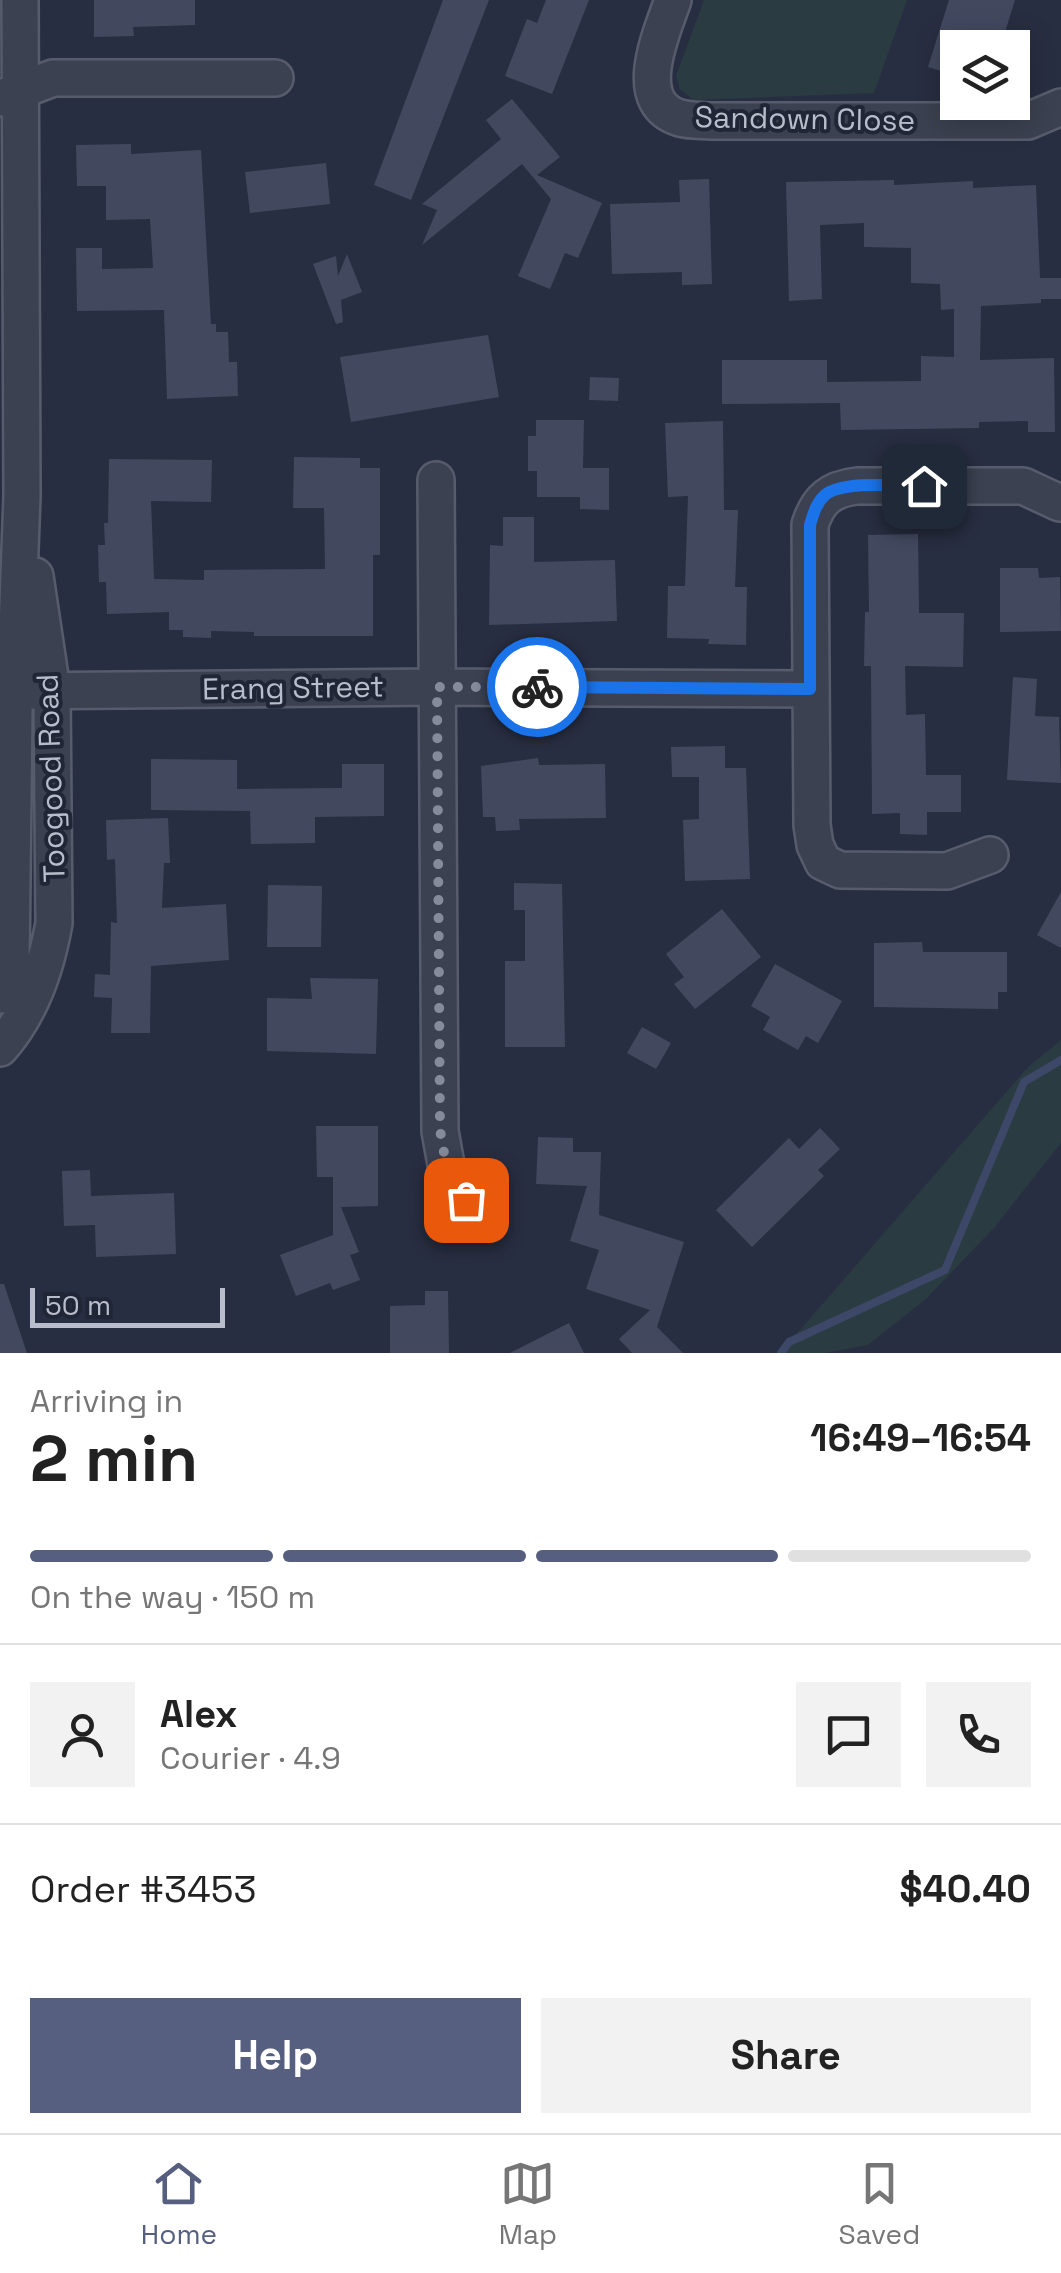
<!DOCTYPE html>
<html lang="en">
<head>
<meta charset="utf-8">
<style>
	body { margin:0; font-family:"Space Grotesk",sans-serif; background:#f2f2f2; color:#222; height:100vh; display:flex; flex-direction:column; font-size:38px; white-space:nowrap }
	* { box-sizing:border-box; margin:0 }
	p { font-size:32px; color:#767676 }
	.icon { flex:none; width:55px; height:55px; fill:none; stroke:currentColor; stroke-width:2; stroke-linecap:round; stroke-linejoin:round }
	.map { position:relative; height:1353px; overflow:hidden }
	.drawer { display:flex; flex-direction:column; background:#fff; flex:1 }
	.drawer>* { flex:none }
	.fabs { position:absolute; left:940px; top:30px; display:grid; gap:20px }
	.fabs a { display:grid; place-items:center; width:90px; height:90px; border-radius:0px; background:#fff; box-shadow:0 5px 25px #0003; font-size:50px }
	.scale { position:absolute; left:30px; bottom:25px; width:195px; box-sizing:border-box; padding-left:10px; border:5px solid #b9bdcb; border-top:0; font-size:28px; line-height:35px; white-space:nowrap; color:#b9bdcb; -webkit-text-stroke:8px #212637; paint-order:stroke }
	.pin { position:absolute; display:grid; place-items:center; width:85px; height:85px; color:#fff; margin:-42px; border-radius:20px; box-shadow:0 5px 15px #0006 }
	.courier { position:absolute; display:grid; place-items:center; width:100px; height:100px; margin:-50px; border:8px solid #1a73e8; border-radius:50%; background:#fff; color:#222; box-shadow:0 2px 12px #0007 }
	.overview em { font-style:normal; font-weight:700 }
	.overview div { display:flex; flex-direction:column-reverse }
	.overview { display:flex; align-items:center; justify-content:space-between; height:170px; padding:0 30px }
	h1 { font-size:65px; font-weight:700; line-height:75px }
	.bar { display:grid; grid-template-columns:repeat(4,1fr); gap:15px 10px; align-content:center; height:120px; padding:0 30px }
	.bar i { height:12px; border-radius:8px; background:#e0e0e0 }
	.bar .selected { background:#565f80 }
	.bar p { grid-column:span 4 }
	.line { display:flex; align-items:center; gap:25px; padding:0 30px; border-top:2px solid #e0e0e0 }
	.line div { flex:1 }
	.round { display:grid; place-items:center; flex:none; width:105px; height:105px; border-radius:0px; background:#f2f2f2 }
	.button { display:flex; gap:20px; margin-top:auto; padding:20px 30px }
	.button a { flex:1; height:115px; border-radius:0px; background:#565f80; color:#fff; font-size:40px; font-weight:700; line-height:115px; text-align:center }
	.button a+a { background:#f2f2f2; color:#222 }
	.menu { display:flex; justify-content:space-around; align-items:center; height:140px; border-top:2px solid #e0e0e0; background:#fff; font-size:28px; color:#767676 }
	.menu a { display:grid; justify-items:center; gap:5px }
	.menu .selected { color:#565f80 }
	.map>svg:first-child { display:block }
</style>
</head>
<body>
<div class="map">
<svg width="1061" height="1353" viewBox="0 0 1061 1353">
	<rect width="100%" height="100%" fill="#282e41"/>
	<path fill="#2a3b42" d="M 704,0 L 907,0 L 874,93 L 693,100 L 680,89 L 676,76 Z
		M 1061,1040 L 1061,1143 L 994,1228 L 926,1299 L 868,1345 L 825,1353 L 780,1353 L 1028,1067 Z"/>
	<g fill="none" stroke-linecap="round" stroke-linejoin="round">
		<path stroke="#3d4768" stroke-width="8" d="M 781,1353 L 789,1342 L 945,1270 L 1024,1082 L 1061,1060"/>
	</g>
	<path fill="#42495f" d="M 94,0 L 195,0 L 195,25 L 133,27 L 134,36 L 94,37 Z
		M 443,0 L 489,0 L 411,200 L 374,185 Z
		M 546,0 L 589,0 L 552,94 L 505,76 L 527,19 L 537,23 Z
		M 949,0 L 1015,0 L 1000,48 L 958,48 L 958,76 L 928,67 Z
		M 512,99 L 560,157 L 537,175 L 602,203 L 578,258 L 565,253 L 550,289 L 518,276 L 551,199 L 522,164 L 422,245 L 437,210 L 422,204 L 501,139 L 486,120 Z
		M 131,144 L 131,154 L 201,150 L 211,324 L 216,324 L 216,332 L 228,332 L 229,362 L 237,362 L 238,396 L 167,399 L 164,310 L 77,311 L 76,248 L 102,248 L 102,269 L 153,268 L 150,219 L 106,220 L 106,186 L 77,186 L 76,145 Z
		M 326,163 L 330,204 L 250,213 L 245,172 Z
		M 709,179 L 712,284 L 682,285 L 682,272 L 612,274 L 610,204 L 680,202 L 679,180 Z
		M 894,180 L 894,185 L 973,181 L 973,188 L 1036,185 L 1040,278 L 1061,278 L 1061,299 L 1041,299 L 1041,303 L 981,306 L 980,360 L 1054,358 L 1055,432 L 1028,432 L 1028,421 L 979,422 L 979,428 L 841,430 L 840,403 L 722,404 L 722,360 L 827,360 L 827,382 L 921,381 L 921,356 L 954,357 L 954,309 L 941,310 L 940,284 L 911,283 L 911,248 L 864,247 L 864,223 L 820,225 L 822,299 L 789,301 L 786,182 Z
		M 347,254 L 362,292 L 341,300 L 343,322 L 336,324 L 313,264 L 336,256 L 338,276 Z
		M 488,335 L 499,397 L 351,422 L 340,357 Z
		M 590,377 L 619,378 L 618,401 L 589,400 Z
		M 536,420 L 584,420 L 583,468 L 609,468 L 609,510 L 580,509 L 580,497 L 537,497 L 537,471 L 528,471 L 528,436 L 536,436 Z
		M 723,421 L 724,510 L 738,510 L 735,587 L 747,587 L 746,645 L 708,644 L 709,639 L 667,638 L 668,586 L 685,586 L 688,496 L 668,497 L 665,423 Z
		M 294,457 L 360,458 L 360,468 L 380,468 L 380,555 L 373,555 L 373,636 L 254,636 L 254,632 L 211,631 L 211,638 L 183,637 L 183,630 L 169,630 L 169,612 L 107,614 L 106,582 L 99,582 L 98,545 L 105,545 L 104,523 L 108,523 L 109,459 L 212,460 L 211,502 L 151,501 L 154,579 L 204,580 L 204,570 L 325,569 L 324,508 L 293,508 Z
		M 503,517 L 534,517 L 534,562 L 615,560 L 617,621 L 489,625 L 490,545 L 503,546 Z
		M 918,534 L 919,613 L 964,613 L 963,667 L 905,666 L 906,715 L 925,714 L 926,775 L 961,775 L 961,812 L 927,812 L 927,835 L 900,834 L 900,813 L 872,814 L 871,666 L 864,666 L 865,612 L 869,612 L 868,535 Z
		M 1000,568 L 1038,568 L 1039,578 L 1060,577 L 1061,631 L 1000,632 Z
		M 1013,677 L 1037,679 L 1035,716 L 1059,717 L 1061,783 L 1007,780 Z
		M 725,746 L 725,768 L 746,768 L 750,879 L 685,881 L 683,820 L 699,819 L 699,777 L 672,777 L 671,747 Z
		M 538,758 L 539,765 L 605,764 L 606,818 L 519,819 L 520,830 L 496,831 L 495,817 L 483,817 L 481,766 Z
		M 151,759 L 237,760 L 237,789 L 342,788 L 342,764 L 384,764 L 384,816 L 315,817 L 315,843 L 251,844 L 250,811 L 151,810 Z
		M 168,818 L 170,863 L 164,863 L 162,908 L 226,904 L 229,960 L 151,966 L 150,1033 L 111,1033 L 112,998 L 94,997 L 95,974 L 110,975 L 111,922 L 117,923 L 115,859 L 107,860 L 106,820 Z
		M 514,883 L 562,884 L 565,1047 L 505,1047 L 505,961 L 525,961 L 525,910 L 514,910 Z
		M 268,885 L 322,886 L 321,947 L 267,947 Z
		M 1061,892 L 1061,948 L 1037,935 Z
		M 722,909 L 761,957 L 695,1009 L 674,984 L 684,977 L 666,954 Z
		M 922,942 L 923,952 L 1007,952 L 1007,992 L 998,992 L 998,1009 L 874,1007 L 874,943 Z
		M 775,964 L 842,1001 L 818,1043 L 806,1036 L 798,1050 L 763,1030 L 770,1017 L 751,1006 Z
		M 310,978 L 378,979 L 376,1054 L 267,1051 L 267,998 L 312,999 Z
		M 642,1027 L 671,1043 L 656,1069 L 627,1053 Z
		M 316,1126 L 378,1126 L 378,1206 L 341,1207 L 359,1252 L 350,1255 L 360,1280 L 333,1290 L 330,1283 L 296,1296 L 280,1255 L 333,1235 L 333,1177 L 317,1177 Z
		M 820,1128 L 840,1149 L 818,1170 L 824,1176 L 752,1247 L 716,1210 L 789,1138 L 799,1149 Z
		M 538,1137 L 573,1138 L 573,1152 L 601,1152 L 599,1215 L 684,1242 L 657,1327 L 683,1353 L 632,1353 L 619,1339 L 650,1310 L 586,1289 L 599,1250 L 570,1241 L 587,1186 L 536,1184 Z
		M 90,1170 L 91,1196 L 174,1193 L 176,1254 L 96,1257 L 95,1225 L 64,1226 L 62,1171 Z
		M 0,1284 L 4,1284 L 27,1353 L 0,1353 Z
		M 425,1291 L 448,1291 L 449,1353 L 390,1353 L 390,1306 L 425,1305 Z
		M 569,1323 L 584,1353 L 510,1353 Z"/>
	<g fill="none" stroke-linecap="round" stroke-linejoin="round">
		<defs>
			<path id="minor" d="M 673,0 C 662,32 629,103 680,118 C 690,121 702,120 712,121 L 1028,121 L 1061,107
				M 1,98 L 53,78 L 275,78
				M 436,480 L 440,1131 L 447,1170 L 466,1201
				M 15,691 L 437,687 L 811,689
				M 990,855 L 947,871 L 840,870 L 823,862 L 815,845 L 812,825 L 810,525 C 818,499 831,489 857,486 L 1023,486 L 1060,503
				M 0,995 L 11,963 L 14,710 L 22,496 L 20,0
				M 0,1048 C 31,1013 46,969 54,923 L 52,690 L 35,576"/>
		</defs>
		<use href="#minor" stroke="#575c6c" stroke-width="40"/>
		<use href="#minor" stroke="#3c4151" stroke-width="35"/>
	</g>
	<g fill="none" stroke-linecap="round" stroke-linejoin="round">
		<path stroke="#868b9b" stroke-width="10" stroke-dasharray="0 18" d="M 466,1200 L 447,1170 L 440,1130 L 437,687 L 537,687"/>
		<path stroke="#1a73e8" stroke-width="12" d="M 537,687 L 810,689 L 810,525 C 813,515 816,503 825,495 C 844,480 899,486 924,486"/>
	</g>
	<g text-anchor="middle" stroke-width="8" stroke-linejoin="round" paint-order="stroke">
		<g font-size="30" fill="#b9bdcb" stroke="#212637">
			<text transform="translate(805 119) rotate(1)" y="10">Sandown Close</text>
			<text transform="translate(293 688) rotate(-1)" y="10">Erang Street</text>
			<text transform="translate(51 778) rotate(-92)" y="10">Toogood Road</text>
		</g>
	</g>
</svg>
<div class="fabs">
<a><svg class="icon" aria-label="layers" viewBox="0 0 24 24"><path d="M12 4l9 5-9 5-9-5zM3 14l9 5 9-5"/></svg></a>
</div>
<div class="scale">50 m</div>
<div class="pin" style="left:466px;top:1200px;background:#ea580c"><svg class="icon" aria-label="bag" viewBox="0 0 24 24"><path d="M5 8h14l-1 12H6zM9 8a3 3 0 0 1 6 0"/></svg></div>
<div class="pin" style="left:924px;top:486px;background:#1f2937"><svg class="icon" aria-label="home" viewBox="0 0 24 24"><path d="M3 11l9-7 9 7M6 9v11h12V9"/></svg></div>
<div class="courier" style="left:537px;top:687px"><svg class="icon" aria-label="bike" viewBox="0 0 24 24"><circle cx="6" cy="16" r="4"/><circle cx="18" cy="16" r="4"/><path d="M6 16l4-8h5l3 8M10 8l3 8H6M13 5h3"/></svg></div>
</div>
<section class="drawer">
<div class="overview"><div><h1>2 min</h1><p>Arriving in</p></div><em>16:49–16:54</em></div>
<div class="bar"><i class="selected"></i><i class="selected"></i><i class="selected"></i><i></i><p>On the way · 150 m</p></div>
<div class="line" style="height:180px"><a class="round"><svg class="icon" aria-label="person" viewBox="0 0 24 24"><circle cx="12" cy="8" r="4"/><path d="M4 21q1-7 8-7t8 7"/></svg></a><div><b>Alex</b><p>Courier · 4.9</p></div><a class="round"><svg class="icon" aria-label="chat" viewBox="0 0 24 24"><path d="M4 5h16v11H9l-5 4z"/></svg></a><a class="round"><svg class="icon" aria-label="phone" viewBox="0 0 24 24"><path d="M5 4h4l2 5-3 2q2 4 5 5l2-3 5 2v4C11 20 4 13 5 4z"/></svg></a></div>
<div class="line" style="height:130px"><div>Order #3453</div><b>$40.40</b></div>
<div class="button"><a>Help</a><a>Share</a></div>
</section>
<nav class="menu">
<a class="selected"><svg class="icon" aria-label="home" viewBox="0 0 24 24"><path d="M3 11l9-7 9 7M6 9v11h12V9"/></svg>Home</a>
<a><svg class="icon" aria-label="map" viewBox="0 0 24 24"><path d="M3 6l6-2 6 2 6-2v14l-6 2-6-2-6 2zM9 4v14M15 6v14"/></svg>Map</a>
<a><svg class="icon" aria-label="saved" viewBox="0 0 24 24"><path d="M7 4h10v16l-5-4-5 4z"/></svg>Saved</a>
</nav>
</body>
</html>
